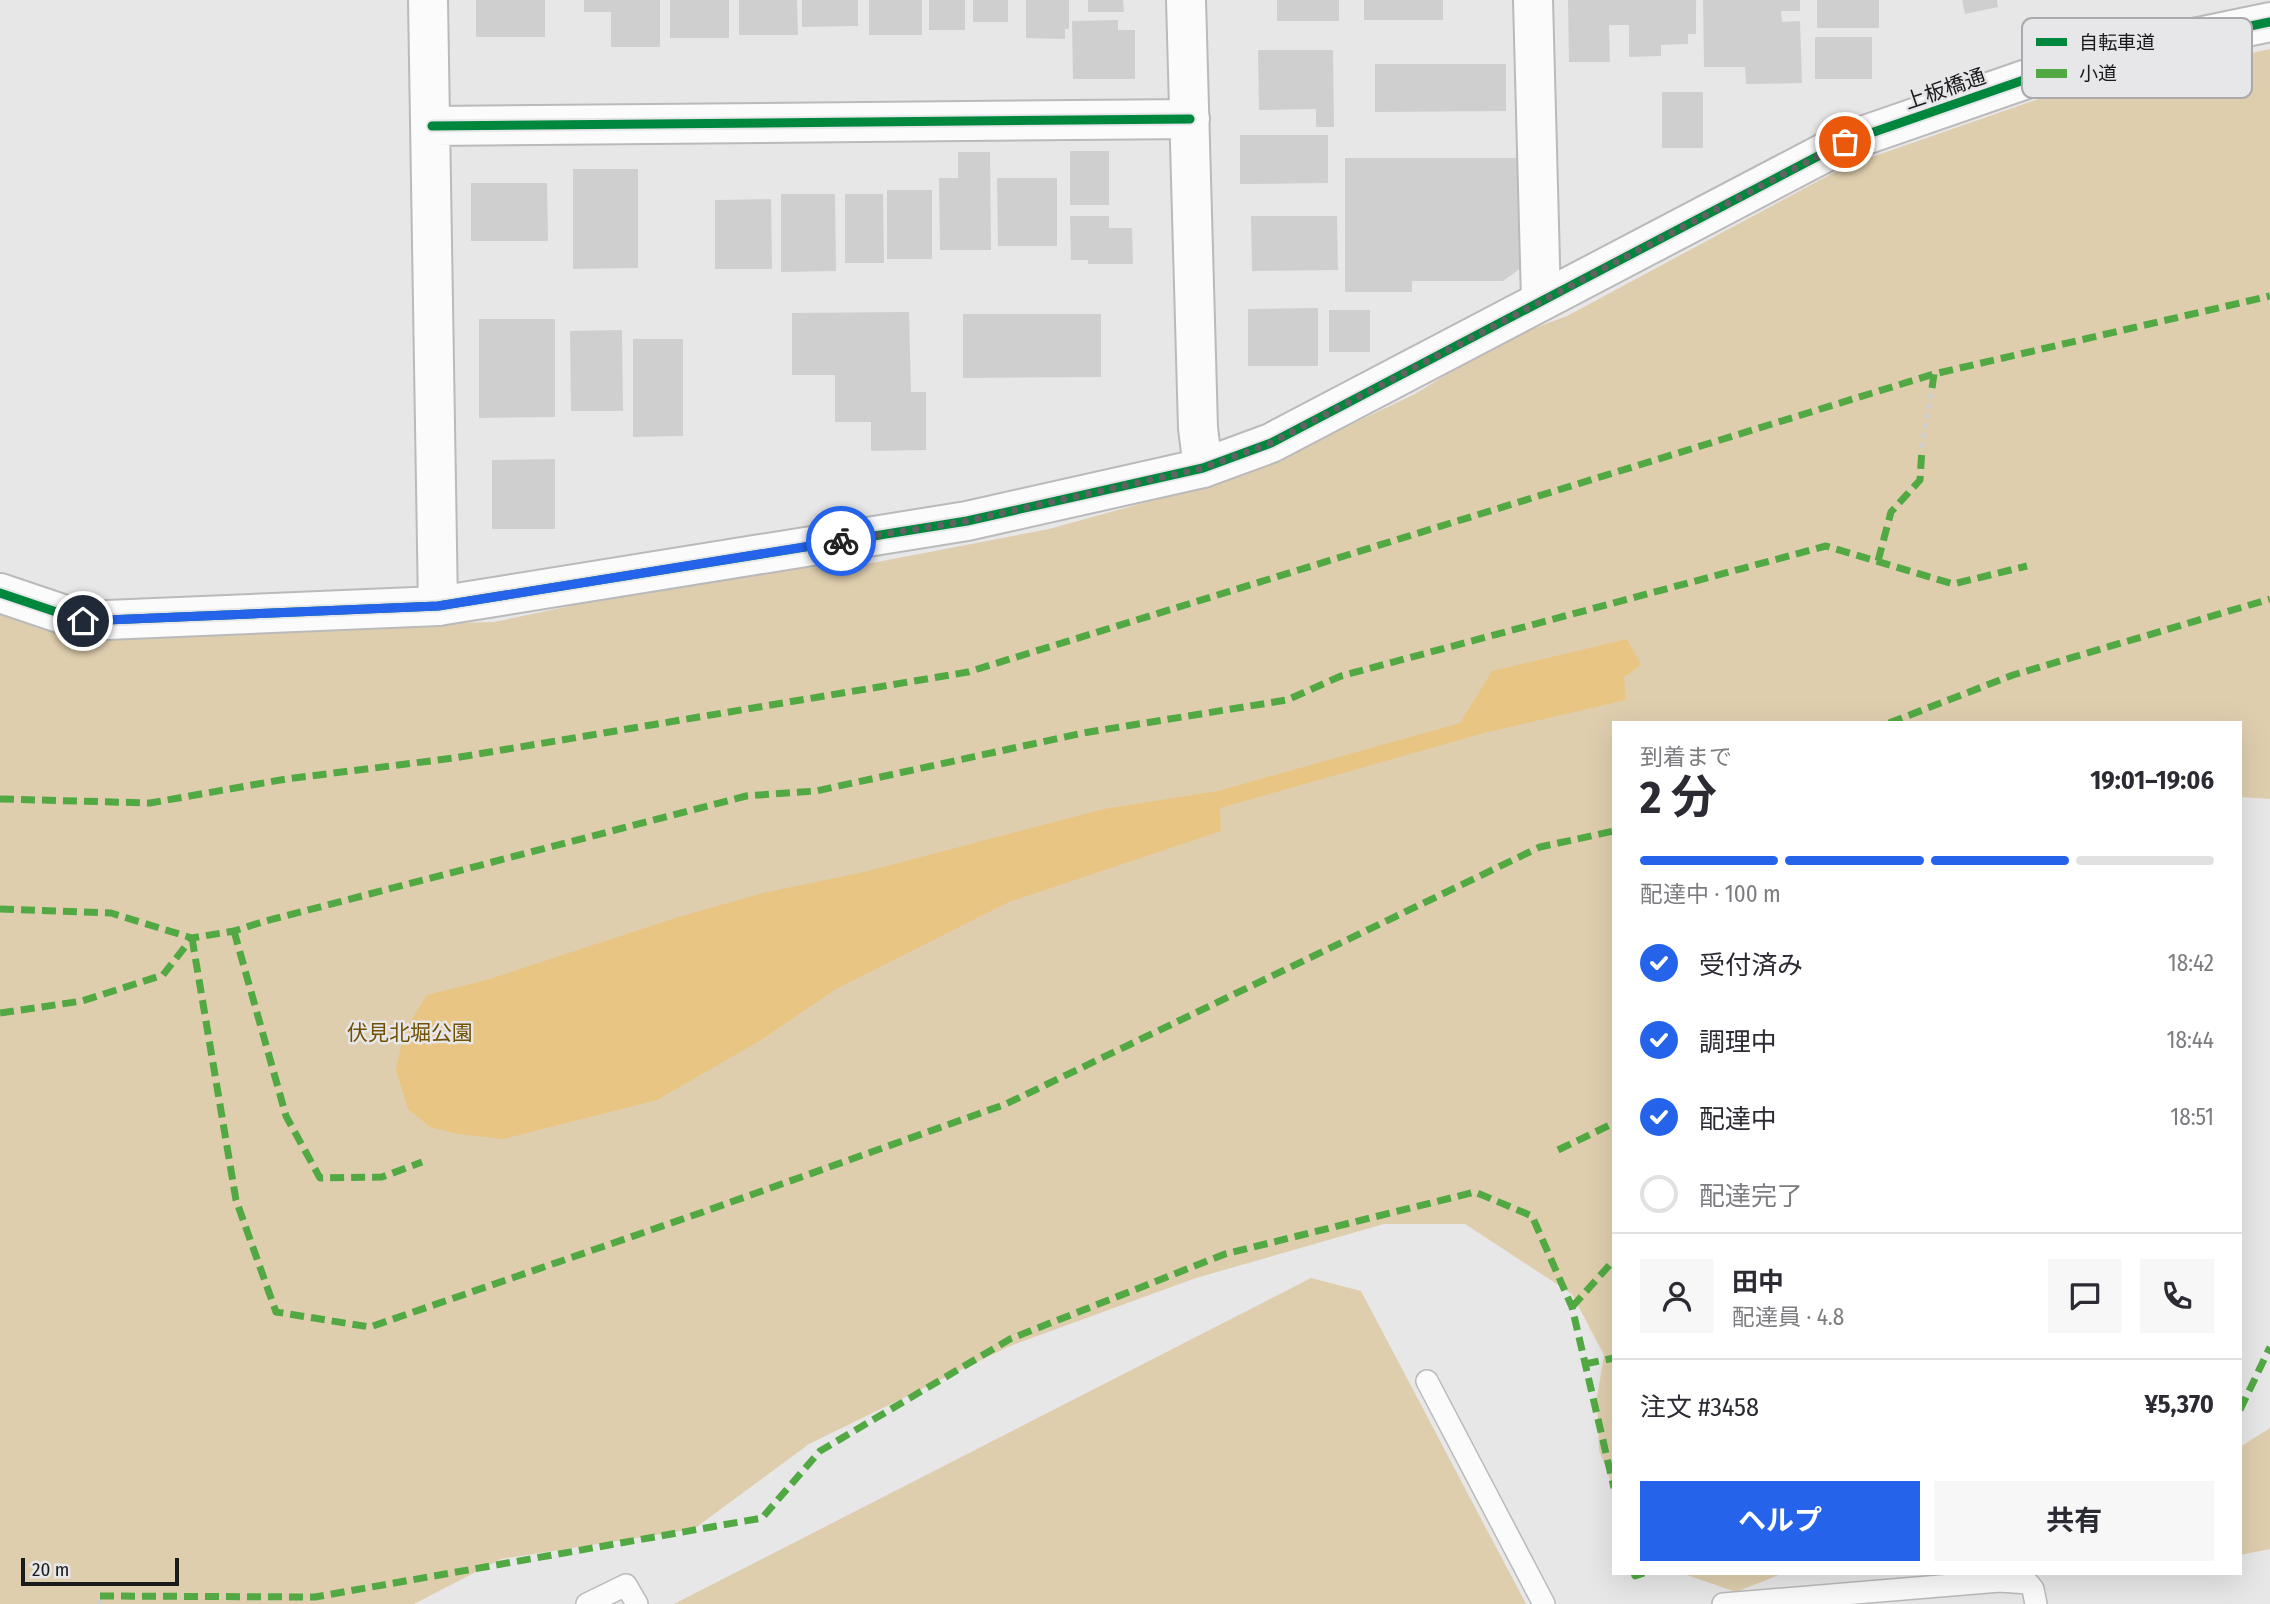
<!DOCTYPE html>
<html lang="ja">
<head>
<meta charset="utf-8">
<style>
	body { margin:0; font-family:"Fira Sans Condensed","Noto Sans JP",sans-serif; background:#f7f7f7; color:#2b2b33; height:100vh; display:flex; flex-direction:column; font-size:26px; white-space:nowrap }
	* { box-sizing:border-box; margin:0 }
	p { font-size:23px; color:#7c7c81 }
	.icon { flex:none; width:38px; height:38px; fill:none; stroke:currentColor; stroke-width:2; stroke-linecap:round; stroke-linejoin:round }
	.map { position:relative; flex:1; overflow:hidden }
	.details { position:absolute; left:1612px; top:721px; width:630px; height:854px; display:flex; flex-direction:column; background:#fff; border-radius:0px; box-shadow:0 7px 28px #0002 }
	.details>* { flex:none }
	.scale { position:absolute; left:21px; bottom:18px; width:158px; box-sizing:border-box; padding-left:7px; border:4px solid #1b1a1b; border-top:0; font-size:19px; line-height:24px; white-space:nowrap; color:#1b1a1b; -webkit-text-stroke:5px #e7e6e9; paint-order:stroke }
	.pin { position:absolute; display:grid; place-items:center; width:60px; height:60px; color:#fff; margin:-30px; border:4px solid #fff; border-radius:50%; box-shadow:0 2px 7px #0007 }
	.courier { position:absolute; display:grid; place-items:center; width:70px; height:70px; margin:-35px; border:5px solid #2563eb; border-radius:50%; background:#fff; color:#222; box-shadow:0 2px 9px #0007 }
	.head em { font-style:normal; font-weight:700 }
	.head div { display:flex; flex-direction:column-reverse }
	.head { display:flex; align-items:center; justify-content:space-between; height:119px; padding:0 28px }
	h1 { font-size:46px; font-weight:700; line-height:52px }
	.bar { display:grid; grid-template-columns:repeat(4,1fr); gap:10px 7px; align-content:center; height:84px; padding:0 28px }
	.bar i { height:9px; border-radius:5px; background:#e1e1e2 }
	.bar .current { background:#2563eb }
	.bar p { grid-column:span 4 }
	.line { display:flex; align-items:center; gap:18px; padding:0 28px; border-top:2px solid #e1e1e2 }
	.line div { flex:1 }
	.round { display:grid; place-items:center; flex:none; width:74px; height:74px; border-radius:0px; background:#f7f7f7 }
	ol { padding:0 28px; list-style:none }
	li { display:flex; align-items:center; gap:21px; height:77px }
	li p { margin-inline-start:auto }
	li .icon { padding:7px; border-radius:50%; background:#2563eb; color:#fff; stroke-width:4 }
	li:last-child { color:#7c7c81 }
	li i { width:38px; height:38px; border:4px solid #e1e1e2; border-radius:50% }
	.button { display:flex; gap:14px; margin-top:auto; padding:14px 28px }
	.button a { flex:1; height:80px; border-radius:0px; background:#2563eb; color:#fff; font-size:28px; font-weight:700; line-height:80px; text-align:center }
	.button a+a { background:#f7f7f7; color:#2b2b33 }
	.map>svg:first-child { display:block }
</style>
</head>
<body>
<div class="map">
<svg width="2270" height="1604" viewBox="0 0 2270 1604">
	<rect width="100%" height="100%" fill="#e7e7e8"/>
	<path fill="#dfceae" d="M 2270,49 L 2270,799 L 2240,797 L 2240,723 L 1614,723 L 1613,1487 L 1599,1450 L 1597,1397 L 1604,1355 L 1572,1294 L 1465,1224 L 1384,1224 L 1196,1278 L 1010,1346 L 809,1444 L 694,1529 L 501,1559 L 414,1604 L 0,1604 L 0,605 L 102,632 L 494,622 L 609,598 L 777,570 L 872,563 L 1049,529 L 1245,475 L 1415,394 L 1502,340 L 1567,316 L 1846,166 L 2041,98 Z
		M 1311,1278 L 1361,1291 L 1526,1604 L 674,1604 Z
		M 2270,1428 L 2270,1549 L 2240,1555 L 2240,1447 Z
		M 1681,1573 L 1784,1573 L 1736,1592 Z"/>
	<path fill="#e8c583" d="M 1627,639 L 1641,665 L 1624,677 L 1626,700 L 1484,733 L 1220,808 L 1221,831 L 1009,902 L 836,989 L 761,1040 L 657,1100 L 503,1139 L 458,1134 L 430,1127 L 408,1109 L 396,1070 L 404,1032 L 427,995 L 490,979 L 675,918 L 763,893 L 864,872 L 1104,809 L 1218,791 L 1460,723 L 1492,671 Z"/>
	<path fill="#cfcfd0" d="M 476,0 L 545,0 L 545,37 L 476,37 Z
		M 584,0 L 660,0 L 660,47 L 611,47 L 611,12 L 584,12 Z
		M 670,0 L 729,0 L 729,38 L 670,38 Z
		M 739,0 L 797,0 L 798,35 L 739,35 Z
		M 802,0 L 858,0 L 858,26 L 802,27 Z
		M 869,0 L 922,0 L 922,35 L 869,35 Z
		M 929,0 L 965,0 L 965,30 L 929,30 Z
		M 973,0 L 1008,0 L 1008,22 L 973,22 Z
		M 1026,0 L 1069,0 L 1069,29 L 1065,29 L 1065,39 L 1026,38 Z
		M 1088,0 L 1123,0 L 1124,12 L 1088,12 Z
		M 1277,0 L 1339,0 L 1339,21 L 1277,21 Z
		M 1364,0 L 1443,0 L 1443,20 L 1364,20 Z
		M 1568,0 L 1696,0 L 1696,34 L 1688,34 L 1688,44 L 1661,45 L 1661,56 L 1629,57 L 1629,25 L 1609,25 L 1610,62 L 1569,62 Z
		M 1703,0 L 1800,0 L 1800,11 L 1781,11 L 1782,22 L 1800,21 L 1802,83 L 1746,84 L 1745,67 L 1704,67 Z
		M 1817,0 L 1879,0 L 1879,28 L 1817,28 Z
		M 1962,0 L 1997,0 L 1998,7 L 1965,14 Z
		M 1118,20 L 1118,30 L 1135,30 L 1135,79 L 1073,79 L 1072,21 Z
		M 1815,37 L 1872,37 L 1872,79 L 1815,79 Z
		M 1258,50 L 1333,50 L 1334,127 L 1316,127 L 1316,109 L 1259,110 Z
		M 1375,64 L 1506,64 L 1506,111 L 1375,112 Z
		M 1662,92 L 1703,92 L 1703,148 L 1662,148 Z
		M 1240,135 L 1328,135 L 1328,183 L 1240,184 Z
		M 1070,151 L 1109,151 L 1109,205 L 1070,205 Z
		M 958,152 L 990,152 L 991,250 L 940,250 L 939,178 L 958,178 Z
		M 1345,158 L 1525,158 L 1525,265 L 1503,281 L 1412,281 L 1412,292 L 1345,292 Z
		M 573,169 L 638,169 L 638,268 L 573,269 Z
		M 997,178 L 1057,178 L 1057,246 L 998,246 Z
		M 471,183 L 547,183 L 548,241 L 471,241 Z
		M 887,190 L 932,190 L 932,259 L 887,259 Z
		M 781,194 L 835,194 L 836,271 L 781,272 Z
		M 845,194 L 883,194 L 884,263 L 845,263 Z
		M 771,199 L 772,269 L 715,269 L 715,200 Z
		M 1070,216 L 1109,216 L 1109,228 L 1132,228 L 1133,264 L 1088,264 L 1088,260 L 1071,260 Z
		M 1251,216 L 1337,216 L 1338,270 L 1252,271 Z
		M 1318,308 L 1318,366 L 1248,366 L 1248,309 Z
		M 1329,310 L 1370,310 L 1370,352 L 1329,352 Z
		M 909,312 L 911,392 L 926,392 L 926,450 L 871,451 L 871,422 L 835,422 L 835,375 L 792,375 L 792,313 Z
		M 963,314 L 1101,314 L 1101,377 L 963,378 Z
		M 479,319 L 555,319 L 555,417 L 479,418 Z
		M 622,330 L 623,411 L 571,411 L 570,331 Z
		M 633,339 L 683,339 L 683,436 L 633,437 Z
		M 555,459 L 555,529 L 492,529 L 492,460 Z"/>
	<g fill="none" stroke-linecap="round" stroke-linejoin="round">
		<defs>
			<path id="lane" d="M 1427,1381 L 1544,1604
				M 587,1604 L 626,1585 L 637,1604
				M 1723,1604 L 2000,1581 L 2028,1583 L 2033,1589 L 2036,1604"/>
			<path id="street" d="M 428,0 L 438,606
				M 1186,0 L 1198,428 L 1203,468
				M 1533,0 L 1541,300
				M 432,126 L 1190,119"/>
			<path id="secondary" d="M 0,593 L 83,621 L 438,606 L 967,521 L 1203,468 L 1271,443 L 1845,142 L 2073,63 L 2270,22"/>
		</defs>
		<use href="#lane" stroke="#bababb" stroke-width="24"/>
		<use href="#street" stroke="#bababb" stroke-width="42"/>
		<use href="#secondary" stroke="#bababb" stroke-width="42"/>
		<path stroke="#cecece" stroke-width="4.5" stroke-dasharray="5 5" stroke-linecap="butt" d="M 1922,448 L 1932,388
			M 99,1604 L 100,1596"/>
		<use href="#lane" stroke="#fbfbfc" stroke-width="21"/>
		<use href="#street" stroke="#fbfbfc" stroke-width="38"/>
		<use href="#secondary" stroke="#fbfbfc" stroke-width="38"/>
		<path stroke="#52a943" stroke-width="7" stroke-dasharray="14 7" stroke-linecap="butt" d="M 1932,388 L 1934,374
			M 1878,561 L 1891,512 L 1920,480 L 1922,448
			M 1889,723 L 2013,675 L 2270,599
			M 0,799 L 150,803 L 286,779 L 454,758 L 968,672 L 1934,374 L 2270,296
			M 0,909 L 111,913 L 192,938 L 234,931 L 262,922 L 746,796 L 816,791 L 1083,733 L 1287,700 L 1341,676 L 1826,546 L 1953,584 L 2027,566
			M 234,931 L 286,1116 L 320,1178 L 382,1177 L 422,1162
			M 192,938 L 236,1200 L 276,1312 L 370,1327 L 703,1212 L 1006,1104 L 1540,847 L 1614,831
			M 0,1013 L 82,1001 L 163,975 L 192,938
			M 1558,1150 L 1614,1123
			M 1572,1307 L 1614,1260
			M 1585,1364 L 1614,1358
			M 2240,1410 L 2270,1347
			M 1634,1573 L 1635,1576 L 1644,1573
			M 100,1596 L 315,1597 L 762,1518 L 820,1451 L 1010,1339 L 1225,1254 L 1475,1192 L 1532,1216 L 1572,1307 L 1614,1488"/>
		<defs>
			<path id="cycleway" d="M 432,126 L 1190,119
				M 0,593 L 83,621 L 438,606 L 967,521 L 1203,468 L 1271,443 L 1845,142 L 2073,63 L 2270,22"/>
		</defs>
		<use href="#cycleway" stroke="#e7e6e9" stroke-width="13"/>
		<use href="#cycleway" stroke="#00873e" stroke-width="9"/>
	</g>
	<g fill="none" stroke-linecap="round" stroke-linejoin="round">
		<path stroke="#626263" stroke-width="7" stroke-dasharray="0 12.6" d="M 841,541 L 967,521 L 1203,468 L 1271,443 L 1845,142"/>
		<path stroke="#2563eb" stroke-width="9" d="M 83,621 L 438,606 L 841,541"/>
	</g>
	<g text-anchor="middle" stroke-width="5" stroke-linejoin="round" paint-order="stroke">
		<g font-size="21" fill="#1b1a1b" stroke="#e7e6e9">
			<text transform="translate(1945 89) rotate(-19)" y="7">上板橋通</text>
		</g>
		<g font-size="21" fill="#715102" stroke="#e7e6e9">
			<text x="410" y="1040">伏見北堀公園</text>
		</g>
	</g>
	<rect x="2022" y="18" width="230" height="80" rx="10" fill="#e7e6e9" stroke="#aaa9ab" stroke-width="2"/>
	<rect x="2036" y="38" width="31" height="8" fill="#00873e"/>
	<rect x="2036" y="69" width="31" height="9" fill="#52a943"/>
	<g font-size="19" fill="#1b1a1b">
		<text x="2079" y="49">自転車道</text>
		<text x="2079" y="80">小道</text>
	</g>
</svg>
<div class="scale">20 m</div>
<div class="pin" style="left:1845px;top:142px;background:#ea580c"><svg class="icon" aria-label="bag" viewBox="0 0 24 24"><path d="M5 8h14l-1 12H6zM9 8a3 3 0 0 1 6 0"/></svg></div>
<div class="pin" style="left:83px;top:621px;background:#1f2937"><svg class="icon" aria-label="home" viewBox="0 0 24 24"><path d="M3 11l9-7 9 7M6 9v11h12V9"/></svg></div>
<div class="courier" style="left:841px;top:541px"><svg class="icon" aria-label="bike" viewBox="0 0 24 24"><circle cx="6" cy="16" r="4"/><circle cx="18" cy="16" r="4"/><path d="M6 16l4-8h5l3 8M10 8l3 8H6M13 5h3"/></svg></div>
<section class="details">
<div class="head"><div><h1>2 分</h1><p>到着まで</p></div><em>19:01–19:06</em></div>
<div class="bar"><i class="current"></i><i class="current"></i><i class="current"></i><i></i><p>配達中 · 100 m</p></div>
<ol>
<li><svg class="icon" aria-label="check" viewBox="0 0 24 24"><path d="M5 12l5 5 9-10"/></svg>受付済み<p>18:42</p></li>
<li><svg class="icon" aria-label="check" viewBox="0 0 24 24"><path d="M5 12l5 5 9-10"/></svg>調理中<p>18:44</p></li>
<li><svg class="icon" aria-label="check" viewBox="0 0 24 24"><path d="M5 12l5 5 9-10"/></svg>配達中<p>18:51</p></li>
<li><i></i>配達完了</li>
</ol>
<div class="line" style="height:126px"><a class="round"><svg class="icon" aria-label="person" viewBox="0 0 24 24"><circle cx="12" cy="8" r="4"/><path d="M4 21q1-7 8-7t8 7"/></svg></a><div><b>田中</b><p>配達員 · 4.8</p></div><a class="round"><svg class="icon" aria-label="chat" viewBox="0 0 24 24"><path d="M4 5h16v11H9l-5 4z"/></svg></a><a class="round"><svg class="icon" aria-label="phone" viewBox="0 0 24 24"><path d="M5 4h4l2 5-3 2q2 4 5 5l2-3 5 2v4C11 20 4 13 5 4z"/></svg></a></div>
<div class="line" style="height:91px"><div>注文 #3458</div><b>¥5,370</b></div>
<div class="button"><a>ヘルプ</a><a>共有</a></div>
</section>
</div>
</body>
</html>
